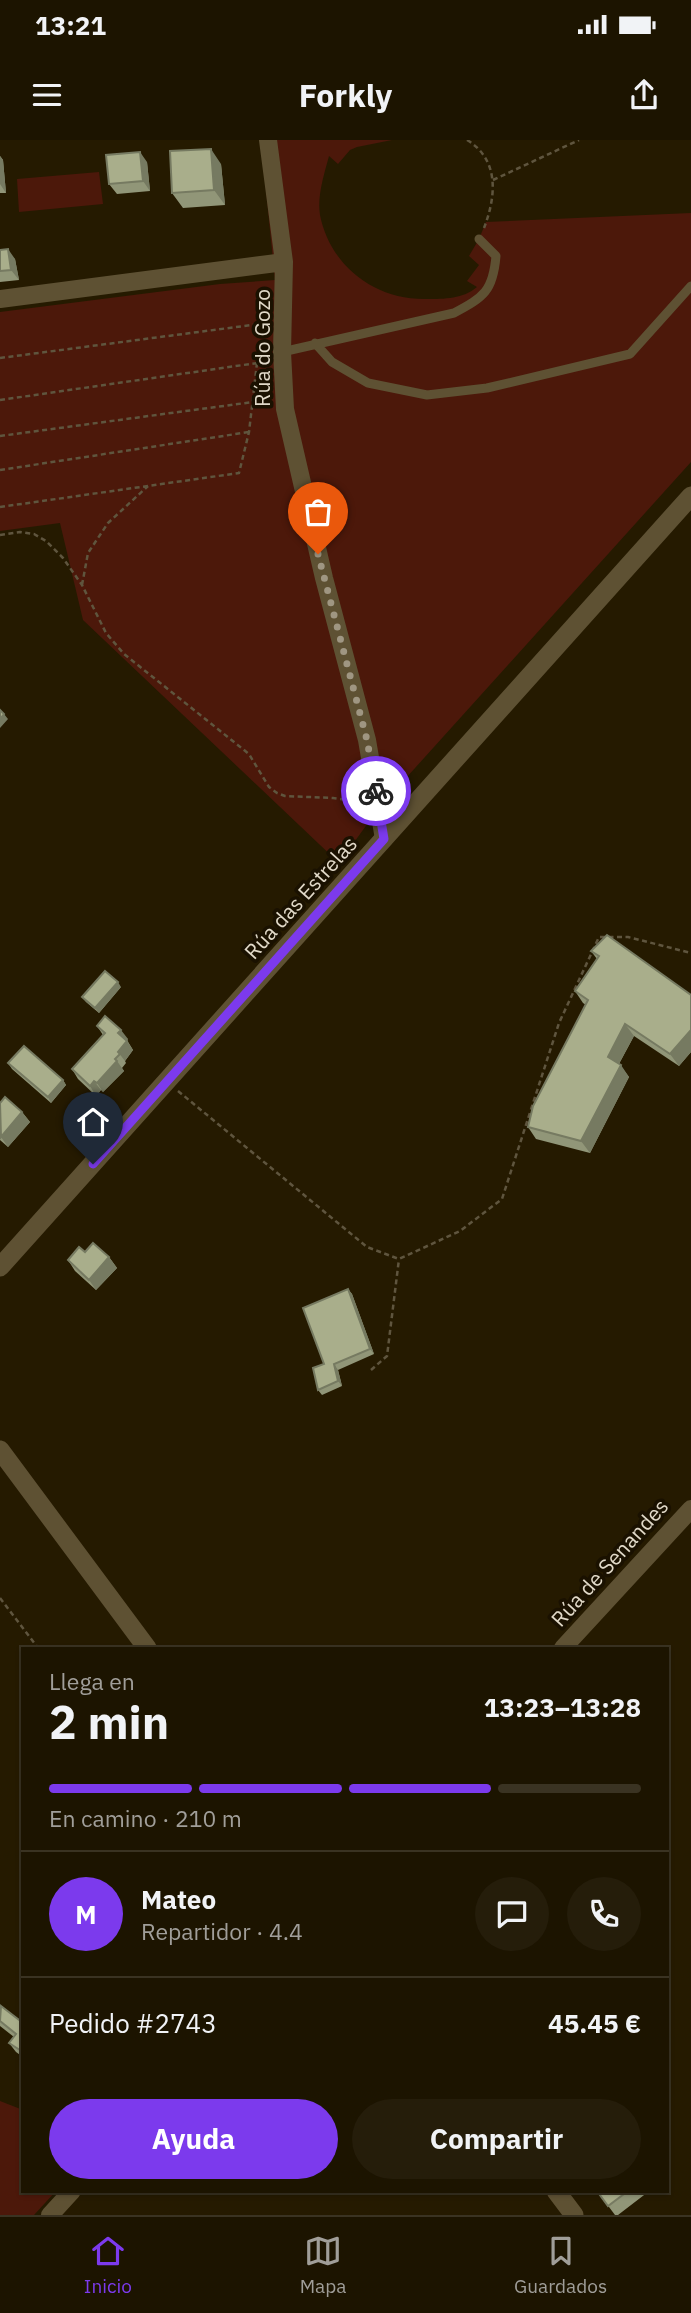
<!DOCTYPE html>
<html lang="es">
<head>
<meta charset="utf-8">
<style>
	body { margin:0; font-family:"IBM Plex Sans",sans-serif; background:#251d0a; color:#f1f3f6; height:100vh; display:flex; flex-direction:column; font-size:26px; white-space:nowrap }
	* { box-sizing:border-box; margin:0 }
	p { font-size:23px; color:#a09e99 }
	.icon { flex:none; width:38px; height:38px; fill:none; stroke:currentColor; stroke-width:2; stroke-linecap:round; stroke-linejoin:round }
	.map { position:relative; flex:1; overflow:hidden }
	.details { position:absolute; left:21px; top:1507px; width:648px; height:546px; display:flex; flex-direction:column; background:#1c1400; border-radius:0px; box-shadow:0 2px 5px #0004,0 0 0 2px #3a3322 }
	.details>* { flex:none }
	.pin { position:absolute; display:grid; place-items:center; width:60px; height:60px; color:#fff; margin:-72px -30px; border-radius:50% 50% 50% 0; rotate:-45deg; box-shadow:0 0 7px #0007 }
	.pin .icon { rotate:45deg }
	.courier { position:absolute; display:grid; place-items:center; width:70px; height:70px; margin:-35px; border:5px solid #7c3aed; border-radius:50%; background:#fff; color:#222; box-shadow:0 2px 9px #0007 }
	.headline em { font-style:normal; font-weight:700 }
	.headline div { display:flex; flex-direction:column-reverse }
	.headline { display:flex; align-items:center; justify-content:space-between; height:119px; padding:0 28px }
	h1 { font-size:46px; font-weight:700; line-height:52px }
	.bar { display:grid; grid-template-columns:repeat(4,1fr); gap:10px 7px; align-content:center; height:84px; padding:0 28px }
	.bar i { height:9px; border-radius:5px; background:#3a3322 }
	.bar .current { background:#7c3aed }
	.bar p { grid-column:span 4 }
	.line { display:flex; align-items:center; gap:18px; padding:0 28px; border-top:2px solid #3a3322 }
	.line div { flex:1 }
	.round { display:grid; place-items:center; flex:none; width:74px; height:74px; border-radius:37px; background:#251d0a }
	.cta { display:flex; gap:14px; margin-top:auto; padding:14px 28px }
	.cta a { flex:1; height:80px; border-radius:42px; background:#7c3aed; color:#fff; font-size:28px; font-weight:700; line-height:80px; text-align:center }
	.cta a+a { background:#251d0a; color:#f1f3f6 }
	.status { display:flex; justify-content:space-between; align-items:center; height:49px; padding:0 35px; background:#1c1400; direction:ltr }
	.status svg { height:19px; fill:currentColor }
	header { display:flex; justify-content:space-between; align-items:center; height:91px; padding:0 28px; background:#1c1400; font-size:32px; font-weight:700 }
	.tabs { display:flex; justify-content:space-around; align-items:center; height:98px; border-top:2px solid #3a3322; background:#1c1400; font-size:19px; color:#a09e99 }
	.tabs a { display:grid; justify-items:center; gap:4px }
	.tabs .current { color:#7c3aed }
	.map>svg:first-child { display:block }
</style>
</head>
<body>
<div class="status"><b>13:21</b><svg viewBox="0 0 49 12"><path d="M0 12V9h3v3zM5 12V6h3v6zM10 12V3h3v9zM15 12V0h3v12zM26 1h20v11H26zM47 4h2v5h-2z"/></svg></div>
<header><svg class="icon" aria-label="menu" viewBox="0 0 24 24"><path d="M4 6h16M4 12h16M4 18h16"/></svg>Forkly<svg class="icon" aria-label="share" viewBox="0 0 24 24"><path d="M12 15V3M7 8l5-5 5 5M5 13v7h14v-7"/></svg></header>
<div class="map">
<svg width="691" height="2075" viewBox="0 0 691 2075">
	<rect width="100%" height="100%" fill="#251a00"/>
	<path fill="#4c180a" d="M 261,0 L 392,0 L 357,7 L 350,10 L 338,24 L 329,16 C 324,35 317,56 320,75 C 330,126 375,160 426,159 C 445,159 463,159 477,147 L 467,141 L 479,125 L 469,116 L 479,99 L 486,82 L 691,73 L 691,322 L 397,648 L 368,683 L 339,723 L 83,480 L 60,383 L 0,391 L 0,172 L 220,144 L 275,140 Z
		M 99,32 L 103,64 L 19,72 L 17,39 Z
		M 0,1961 L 23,1970 L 23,2051 L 56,2051 L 34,2075 L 0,2075 Z"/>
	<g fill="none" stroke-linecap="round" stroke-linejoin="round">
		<path stroke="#5f553e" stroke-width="2.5" stroke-dasharray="5 3.5" stroke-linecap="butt" d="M 467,0 C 500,20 496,57 484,88
			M 493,40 L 579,0
			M 0,218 L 267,183
			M 0,260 L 257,223
			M 0,296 L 253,262
			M 0,330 L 249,292
			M 0,367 L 239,333 L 249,292 L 257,223 L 266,219
			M 0,395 L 20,392 L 34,394 L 46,401 L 63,418 L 82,445 L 106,493 L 124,514 L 249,614 L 269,647 L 277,653 L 285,656 L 333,658 L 362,662
			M 82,445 L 88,413 L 108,383 L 148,346
			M 178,951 L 367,1107 L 399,1119 L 460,1091 L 502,1059 L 559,883 L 599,797 L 628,797 L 691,813
			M 371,1230 L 387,1216 L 399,1119
			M 0,1458 L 38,1508"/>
		<path stroke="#5e5133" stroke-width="9" d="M 315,203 L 332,222 L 368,243 L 427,255 L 487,248 L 630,214 L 691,146
			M 282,212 L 454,173 C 484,157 493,151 496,116 L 479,99"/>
		<path stroke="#5e5133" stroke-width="18" d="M 268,0 L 284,122 L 282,212 L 285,269 L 324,438 L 367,600 L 384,699
			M 0,159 L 284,122
			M 563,1508 L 691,1369
			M 50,2075 L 72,2051"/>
		<path stroke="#5e5133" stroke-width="19" d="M 0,1127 L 691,356
			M 0,1310 L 147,1508
			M 556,2051 L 574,2075"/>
	</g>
	<path fill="#919678" d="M 0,16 L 3,20 L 6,53 L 0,53 Z
		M 147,22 L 150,51 L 117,54 L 109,44 Z
		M 221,24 L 225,65 L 183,68 L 172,53 Z
		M 0,110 L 15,119 L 19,140 L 0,142 Z
		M 591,811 L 691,855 L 691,912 L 679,926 L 634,896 L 619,924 L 629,937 L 590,1013 L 536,999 L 528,987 L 586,865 L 583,863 L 575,851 L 597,819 Z
		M 121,847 L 99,873 L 86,862 L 82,857 Z
		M 97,886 L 128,899 L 127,900 L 133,910 L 125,921 L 126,923 L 122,928 L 124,931 L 103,952 L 101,950 L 96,956 L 78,939 L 72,929 L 103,895 Z
		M 8,923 L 63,940 L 66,945 L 51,963 L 12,929 Z
		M 0,963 L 22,972 L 30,982 L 8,1007 L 0,1000 Z
		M 85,1112 L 109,1117 L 117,1128 L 96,1150 L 75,1131 L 68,1120 Z
		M 348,1149 L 352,1154 L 374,1214 L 338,1230 L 342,1246 L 322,1255 L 318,1250 L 324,1224 Z
		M 0,1867 L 23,1883 L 23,1917 L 16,1912 L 9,1903 L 14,1897 L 0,1886 Z
		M 597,2051 L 647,2051 L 648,2052 L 618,2075 L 615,2075 Z"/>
	<path fill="#767a61" d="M 211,9 L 221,24 L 225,65 L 214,50 Z
		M 140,12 L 147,22 L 150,51 L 143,41 Z
		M 0,16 L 3,20 L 6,53 L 0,44 Z
		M 8,109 L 15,119 L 19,140 L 11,130 Z
		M 4,574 L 8,579 L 0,588 L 0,579 Z
		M 118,842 L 121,847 L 99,873 L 95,868 Z
		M 625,884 L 634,896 L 616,929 L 608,917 Z
		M 121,890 L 128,899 L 125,903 L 118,893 Z
		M 691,890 L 691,912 L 679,926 L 670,914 Z
		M 127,901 L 133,910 L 125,921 L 118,912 Z
		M 117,921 L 124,931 L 103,952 L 97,943 Z
		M 621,925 L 629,937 L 590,1013 L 581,1001 Z
		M 63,940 L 66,945 L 51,963 L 48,957 Z
		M 94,941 L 101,950 L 96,956 L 90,946 Z
		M 22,972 L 30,982 L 8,1007 L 1,997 Z
		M 109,1117 L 117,1128 L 96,1150 L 89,1140 Z
		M 348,1149 L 352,1154 L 374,1214 L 370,1209 Z
		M 334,1224 L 338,1230 L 342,1246 L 338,1241 Z"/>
	<path fill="#a9ae8b" stroke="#767a61" stroke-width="2" d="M 211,9 L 214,50 L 172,53 L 170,11 Z
		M 140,12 L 143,41 L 109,44 L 106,15 Z
		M 8,109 L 11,130 L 0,131 L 0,110 Z
		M 0,570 L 4,574 L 0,579 Z
		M 607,795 L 691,855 L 691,890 L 670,914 L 625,884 L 608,917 L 621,925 L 581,1001 L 528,987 L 533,966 L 588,860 L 575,851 L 599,816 L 591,811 Z
		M 105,831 L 118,842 L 95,868 L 82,857 Z
		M 105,876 L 121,890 L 118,893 L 127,901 L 118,912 L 120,914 L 115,919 L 117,921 L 97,943 L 94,941 L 90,946 L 72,929 L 105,893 L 97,886 Z
		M 24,906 L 63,940 L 48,957 L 8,923 Z
		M 5,957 L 22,972 L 1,997 L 0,963 Z
		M 93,1103 L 109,1117 L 89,1140 L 68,1120 L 79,1107 L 85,1112 Z
		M 348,1149 L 370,1209 L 334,1224 L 338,1241 L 318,1250 L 313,1228 L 324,1224 L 303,1168 Z
		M 1,1866 L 23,1883 L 23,1912 L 9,1903 L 16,1894 L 0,1881 Z
		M 597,2051 L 628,2051 L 608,2066 Z"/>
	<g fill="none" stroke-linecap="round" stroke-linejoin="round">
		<path stroke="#9f9682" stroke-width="7" stroke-dasharray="0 12.6" d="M 318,414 L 367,600 L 376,651"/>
		<path stroke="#7c3aed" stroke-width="9" d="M 93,1024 L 384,699 L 376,651"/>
	</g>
	<g text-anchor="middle" stroke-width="7" stroke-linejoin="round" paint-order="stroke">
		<g font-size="21" fill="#e1d9c8" stroke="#1a1100">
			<text transform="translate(263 208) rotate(-90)" y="7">Rúa do Gozo</text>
			<text transform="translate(301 758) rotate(-48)" y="7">Rúa das Estrelas</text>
			<text transform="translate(610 1423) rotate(-48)" y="7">Rúa de Senandes</text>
		</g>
	</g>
</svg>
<div class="pin" style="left:318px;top:414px;background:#ea580c"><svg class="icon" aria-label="bag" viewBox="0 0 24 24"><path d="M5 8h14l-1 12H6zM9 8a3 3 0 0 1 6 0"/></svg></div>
<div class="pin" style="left:93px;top:1024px;background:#1f2937"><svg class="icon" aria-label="home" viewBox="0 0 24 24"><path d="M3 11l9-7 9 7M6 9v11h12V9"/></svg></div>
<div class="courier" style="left:376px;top:651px"><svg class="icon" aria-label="bike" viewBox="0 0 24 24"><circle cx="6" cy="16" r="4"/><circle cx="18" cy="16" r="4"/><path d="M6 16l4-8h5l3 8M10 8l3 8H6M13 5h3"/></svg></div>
<section class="details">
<div class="headline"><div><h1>2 min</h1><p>Llega en</p></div><em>13:23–13:28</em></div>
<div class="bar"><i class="current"></i><i class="current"></i><i class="current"></i><i></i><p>En camino · 210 m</p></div>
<div class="line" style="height:126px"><b class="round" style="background:#7c3aed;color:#fff">M</b><div><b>Mateo</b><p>Repartidor · 4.4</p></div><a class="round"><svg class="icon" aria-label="chat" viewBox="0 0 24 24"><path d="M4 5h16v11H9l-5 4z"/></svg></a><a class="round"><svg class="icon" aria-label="phone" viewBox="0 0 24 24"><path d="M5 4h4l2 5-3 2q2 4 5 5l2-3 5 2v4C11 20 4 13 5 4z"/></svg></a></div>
<div class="line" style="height:91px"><div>Pedido #2743</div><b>45.45 €</b></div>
<div class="cta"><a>Ayuda</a><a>Compartir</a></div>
</section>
</div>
<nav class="tabs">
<a class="current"><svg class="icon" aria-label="home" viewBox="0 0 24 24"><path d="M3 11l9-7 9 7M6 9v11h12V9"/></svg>Inicio</a>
<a><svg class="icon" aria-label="map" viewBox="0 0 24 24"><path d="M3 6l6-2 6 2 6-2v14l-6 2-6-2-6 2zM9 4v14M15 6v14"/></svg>Mapa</a>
<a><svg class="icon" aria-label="saved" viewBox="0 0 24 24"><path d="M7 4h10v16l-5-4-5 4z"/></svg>Guardados</a>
</nav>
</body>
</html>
